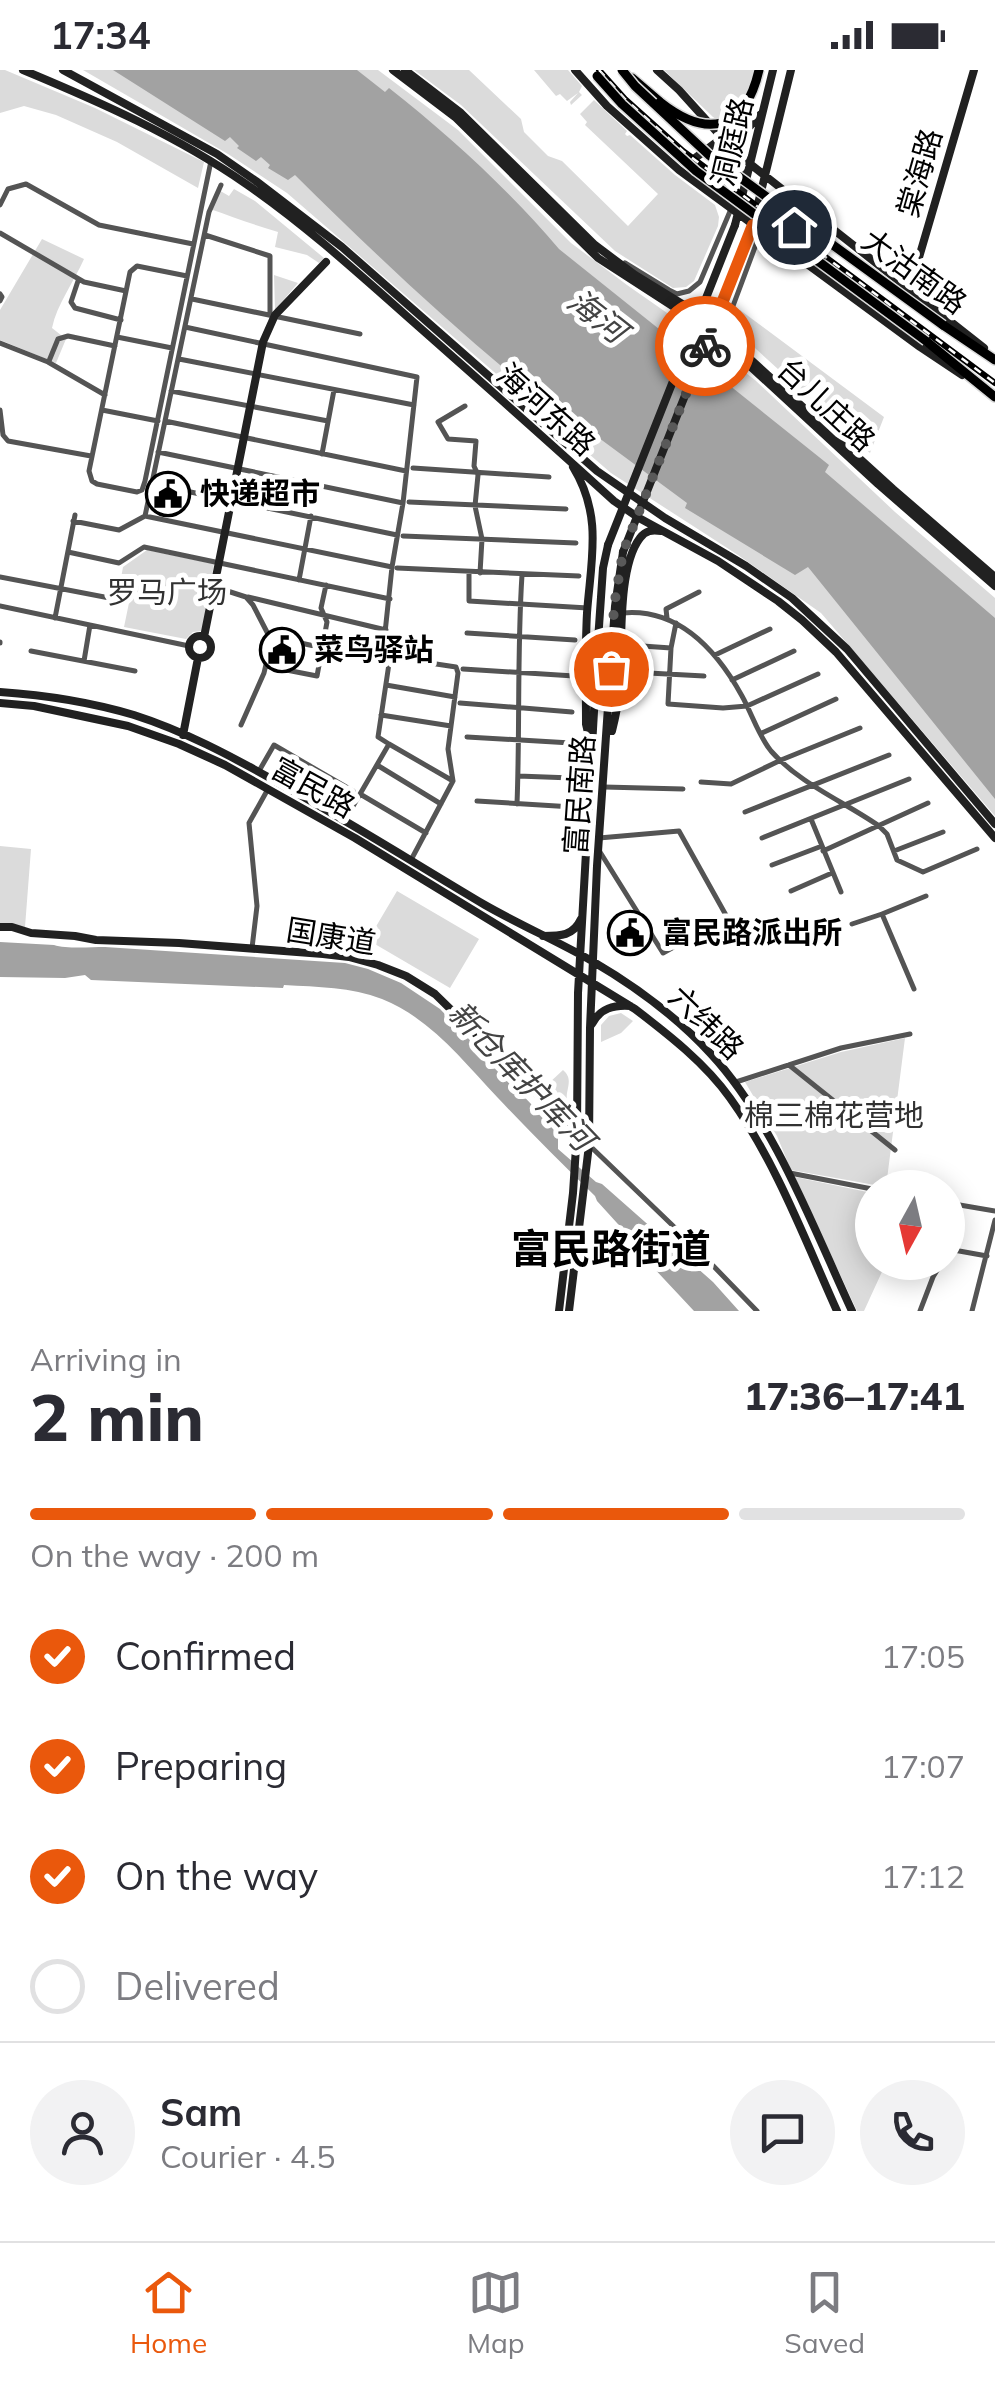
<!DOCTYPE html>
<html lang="en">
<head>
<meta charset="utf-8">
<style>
	body { margin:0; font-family:Mulish,"Noto Sans SC",sans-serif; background:#f2f2f3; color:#2b2b33; height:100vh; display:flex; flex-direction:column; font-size:38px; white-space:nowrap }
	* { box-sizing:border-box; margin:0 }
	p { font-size:32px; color:#7c7c81 }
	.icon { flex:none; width:55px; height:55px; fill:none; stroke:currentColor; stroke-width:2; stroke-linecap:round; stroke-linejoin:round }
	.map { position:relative; height:1241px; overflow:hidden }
	.details { display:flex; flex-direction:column; background:#fff; flex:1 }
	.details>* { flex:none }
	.needle { width:65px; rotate:188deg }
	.fabs { position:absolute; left:855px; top:1100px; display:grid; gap:20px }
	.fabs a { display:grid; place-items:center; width:110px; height:110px; border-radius:50%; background:#fff; box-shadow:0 5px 25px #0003; font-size:50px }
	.pin { position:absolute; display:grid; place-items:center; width:85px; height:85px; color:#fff; margin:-42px; border:5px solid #fff; border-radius:50%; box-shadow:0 2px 10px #0007 }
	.courier { position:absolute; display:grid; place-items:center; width:100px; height:100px; margin:-50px; border:8px solid #ea580c; border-radius:50%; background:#fff; color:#222; box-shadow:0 2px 12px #0007 }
	.head em { font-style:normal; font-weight:800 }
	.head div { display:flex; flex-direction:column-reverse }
	.head { display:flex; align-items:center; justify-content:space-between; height:170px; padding:0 30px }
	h1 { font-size:65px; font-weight:800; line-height:75px }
	.bar { display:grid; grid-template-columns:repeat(4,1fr); gap:15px 10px; align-content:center; height:120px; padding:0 30px }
	.bar i { height:12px; border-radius:8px; background:#e1e1e2 }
	.bar .current { background:#ea580c }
	.bar p { grid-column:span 4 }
	.line { display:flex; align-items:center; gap:25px; padding:0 30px; border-top:2px solid #e1e1e2 }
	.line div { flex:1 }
	.round { display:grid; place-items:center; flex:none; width:105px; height:105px; border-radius:52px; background:#f2f2f3 }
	ol { padding:0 30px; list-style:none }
	li { display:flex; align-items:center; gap:30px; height:110px }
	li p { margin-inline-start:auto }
	li .icon { padding:10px; border-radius:50%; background:#ea580c; color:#fff; stroke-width:4 }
	li:last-child { color:#7c7c81 }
	li i { width:55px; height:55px; border:5px solid #e1e1e2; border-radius:50% }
	.status { display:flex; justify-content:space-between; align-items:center; height:70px; padding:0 50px; background:#fff; direction:ltr }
	.status svg { height:28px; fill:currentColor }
	.tab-bar { display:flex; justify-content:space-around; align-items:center; height:140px; border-top:2px solid #e1e1e2; background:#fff; font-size:28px; color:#7c7c81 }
	.tab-bar a { display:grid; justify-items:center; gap:5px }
	.tab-bar .current { color:#ea580c }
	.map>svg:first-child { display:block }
</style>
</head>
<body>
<div class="status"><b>17:34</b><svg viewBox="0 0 49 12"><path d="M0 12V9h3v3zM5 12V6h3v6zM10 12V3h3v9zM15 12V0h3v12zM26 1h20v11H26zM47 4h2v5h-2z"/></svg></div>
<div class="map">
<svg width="995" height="1241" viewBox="0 0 995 1241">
	<rect width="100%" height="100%" fill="#fff"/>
	<path fill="#dbdbdb" d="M 0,0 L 5,0 L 95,38 L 204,92 L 198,118 L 117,72 L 56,45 L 24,36 L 0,43 Z
		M 83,0 L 378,0 L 458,60 L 571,173 L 627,215 L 680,252 L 755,310 L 895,442 L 995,528 L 995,746 L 821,543 L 738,485 L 611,403 L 287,123 L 228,84 Z
		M 414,0 L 469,0 L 521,49 L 524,62 L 548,86 L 562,91 L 628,156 L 658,124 L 585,55 L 587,52 L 580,44 L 594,30 L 627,61 L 625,64 L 627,66 L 630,65 L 675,105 L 715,135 L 719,147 L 718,156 L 694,211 L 686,217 L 673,218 L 615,181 L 461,35 Z
		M 534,0 L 568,0 L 582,16 L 579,22 L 582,25 L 571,35 L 570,32 L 578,23 L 567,31 L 560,24 L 556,26 Z
		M 664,0 L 757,0 L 749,45 L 736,55 L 722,53 L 713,47 Z
		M 217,119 L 229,126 L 234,119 L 255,131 L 324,188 L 319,193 L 307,185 L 275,177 L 278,162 C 254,155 233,147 210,139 Z
		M 42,169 L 84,189 C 74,212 57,234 52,258 L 66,269 L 56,293 L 0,270 L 0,240 Z
		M 274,205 L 298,213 L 275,240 Z
		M 740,240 L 884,347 L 870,383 L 744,268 L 736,251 Z
		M 147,480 L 214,494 L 202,561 L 193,562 L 186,569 L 124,557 L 130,528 L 118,525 L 123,497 Z
		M 0,776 L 31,779 L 25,857 L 0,854 Z
		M 397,821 L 479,869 L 450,918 L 368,870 Z
		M 621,943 L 633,951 L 621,963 L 601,972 L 601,955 L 609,946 Z
		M 905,968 L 886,1117 L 791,1100 L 777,1066 L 745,1012 L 841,982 Z
		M 563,1000 C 571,1007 569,1013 567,1023 C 566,1029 568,1036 569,1042 L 567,1045 L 562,1045 L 544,1026 L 548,1014 Z
		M 795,1107 L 872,1123 L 872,1192 L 886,1193 L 864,1241 L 857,1241 Z"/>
	<path fill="#a2a2a2" d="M 113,0 L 357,0 L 385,22 L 389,18 C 450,66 509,120 559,179 L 829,395 L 825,402 L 995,548 L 995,729 L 808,497 L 795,505 L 685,438 L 687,433 L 599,368 L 595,371 C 488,291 390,199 295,105 L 288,110 L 268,98 L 270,95 L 261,87 L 256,91 L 237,78 L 239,76 L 230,67 L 225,71 Z
		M 0,872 L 54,875 C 66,879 91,877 105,877 L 345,893 L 368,899 L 401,913 L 440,939 L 558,1062 L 558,1079 L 596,1112 L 602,1114 L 713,1212 L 739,1241 L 694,1241 L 635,1178 L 637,1175 L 597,1131 L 595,1126 C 562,1094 529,1061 498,1028 C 463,991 430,948 382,929 C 351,917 318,917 284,915 L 283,918 L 91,910 L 85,905 L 65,908 L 0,907 Z"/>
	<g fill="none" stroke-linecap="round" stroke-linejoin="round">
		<defs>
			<path id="highway" d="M 632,8 L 660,32
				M 943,255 L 995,290
				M 926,271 L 995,327"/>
		</defs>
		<use href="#highway" stroke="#dbdbdb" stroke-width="12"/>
		<path stroke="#545454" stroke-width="5" d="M 0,135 L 8,119 L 26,114 L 99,155 L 193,174
			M 0,163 L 84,212 L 126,221
			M 205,165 L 270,186 L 270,244
			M 625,193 L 669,220 L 677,224 L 689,221 L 700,212 L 731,139
			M 187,206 L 137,196 L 130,202 L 89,401 L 92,411 L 97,414 L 137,422 L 142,420 L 145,411 L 211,91
			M 78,211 L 71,232 L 75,238 L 121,250
			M 0,224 L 2,227 L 0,231
			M 192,229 L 360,264
			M 185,257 L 417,307 L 403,433 L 392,497 L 382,591 L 269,566
			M 732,262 L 730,244 L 761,161
			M 117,267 L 172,278
			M 0,273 L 48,292 L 105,325
			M 179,289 L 414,335
			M 49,291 L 58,269 L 68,266 L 115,276
			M 171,321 L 328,351
			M 465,336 L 438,352 L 448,369 L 476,371 L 474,396 L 478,405 L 475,436 L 482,469 L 480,503
			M 0,340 L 3,365 L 8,371 L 91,386
			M 102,340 L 158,351
			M 165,351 L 406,401
			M 158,382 L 403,433
			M 322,384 L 334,320
			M 413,398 L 549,407
			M 152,414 L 397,465
			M 409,432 L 566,439
			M 145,446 L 392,497
			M 73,451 L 119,460 L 145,446 L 209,142 L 221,115
			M 403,466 L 576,473
			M 68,482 L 119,493 L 144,477 L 390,529
			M 397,498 L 579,506
			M 469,504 L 469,531 L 588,538
			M 0,507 L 120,530
			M 299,510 L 311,446
			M 215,517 L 246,527 L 253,535 L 269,566 L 270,577 L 264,603 L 241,655
			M 248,527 L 386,560
			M 0,536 L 189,576
			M 623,543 C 680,538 717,581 742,626 C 752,644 758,665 771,681 C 800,714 843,731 879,756 L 887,764 L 897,790 L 923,802 L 977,779
			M 55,548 L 75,445
			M 667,548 L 666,539 L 699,522
			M 676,553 L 671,578 L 668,634 L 723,638 L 747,636 L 818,604
			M 467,563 L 575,570
			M 0,573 L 0,572
			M 628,575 L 671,578
			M 31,581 L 135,601
			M 715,585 L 770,559
			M 84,591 L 90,555
			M 266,596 L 317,606 L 327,552 L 321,538 L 326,515
			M 463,599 L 574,606
			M 630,602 L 704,606
			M 732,610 L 794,581
			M 386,615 L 455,627
			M 460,633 L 572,642
			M 381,645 L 451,656
			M 762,663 L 836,629
			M 467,667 L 571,673
			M 389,674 L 378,667 L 390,587 L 456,597 L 458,603 L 448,679 L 453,711
			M 377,695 L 441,734
			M 259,701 L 274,675 L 353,721
			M 518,706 L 572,708
			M 701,712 L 731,714 L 781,690 L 860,658
			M 604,717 L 683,719
			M 360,724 L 426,763
			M 477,731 L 589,738
			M 517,734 C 520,657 517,581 522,505
			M 745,742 L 889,685
			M 811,749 L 841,822
			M 345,750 L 389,674 L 453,711 L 411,790
			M 599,768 L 679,761 L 727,847 L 663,883 L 600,782
			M 762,768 L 909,709
			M 823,781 L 928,733
			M 894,781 L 943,762
			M 772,795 L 822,776
			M 791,821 L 832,803
			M 852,854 L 882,844
			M 252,878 L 257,836 L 249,753 L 268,719
			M 914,919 L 882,844 L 926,826
			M 789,995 L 895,1080
			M 736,1012 L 841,978 L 910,964
			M 589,1075 L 694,1176 L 757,1241
			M 790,1103 L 872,1119
			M 948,1133 L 995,1141
			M 948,1161 L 953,1134
			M 948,1179 L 987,1186
			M 920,1241 L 933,1207 L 942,1192
			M 972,1241 L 995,1150"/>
		<path stroke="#212121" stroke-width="8" d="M 23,0 C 100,32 177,66 246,114 C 304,154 357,202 410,249 C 478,309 546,369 614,431 L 639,448 L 718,491 L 778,531 L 802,550 L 836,582 L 995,768
			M 63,0 L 217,84 L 256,111 L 342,177 L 597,401 L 665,448 L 746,496 L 792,528 L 847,579 L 995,754
			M 393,0 L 455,47 L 598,188 L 700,254 L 738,285 L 878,414 L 995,516
			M 405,0 L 461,43 L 595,175 L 635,205 L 705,248 L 893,419 L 995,507
			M 575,0 L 607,36 L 679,100 L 920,277 L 962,305
			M 657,0 L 679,20 L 735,82 L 984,278
			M 687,94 L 722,68 L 750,56 L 761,44
			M 721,122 C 739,118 744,104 738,87
			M 755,146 L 791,0
			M 735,155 L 773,0
			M 784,171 L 806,140
			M 910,218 L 974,0
			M 573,397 C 603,446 591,489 587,543 C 585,580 586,617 586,654 L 589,667
			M189 577a11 11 0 1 1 22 0a11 11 0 1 1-22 0Z
			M 204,567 L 263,272 L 275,245 L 326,192
			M 0,622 C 45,625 90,632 134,645 C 184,661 231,686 277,712 C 348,751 416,794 485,835 C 520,855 557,871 592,891 C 635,916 677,947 711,984 C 774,1052 813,1157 852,1241
			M 0,633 L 34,636 L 128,656 L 179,674 L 225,695 L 355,768 L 635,939 C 669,965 705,993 730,1028 C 776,1092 805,1170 837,1241
			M 612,661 C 615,649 618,636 619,623 C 623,583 616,499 640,468 C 646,460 652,460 661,461
			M 183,665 L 198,588
			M 0,857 L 12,857 L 31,863 L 75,866 L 96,870 L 179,873 L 323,884 L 349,887 L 378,895 L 406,906 L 435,924 L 578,1064
			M 543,866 C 561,866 573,866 581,849
			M 592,954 C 600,938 614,935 630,936
			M 559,1241 L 573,1123 L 577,1062 L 578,923 L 598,571 L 603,498 L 608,475
			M 569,1241 L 589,1075 L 590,958 L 597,796 L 615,536 L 623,482"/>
		<use href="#highway" stroke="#000" stroke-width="9"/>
		<defs>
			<path id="rail" d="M 599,0 L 625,29 L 683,81 L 995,313"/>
		</defs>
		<use href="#rail" stroke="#000" stroke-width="6"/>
		<use href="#rail" stroke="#fff" stroke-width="2.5" stroke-dasharray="8" stroke-linecap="butt"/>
		<defs>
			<path id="highway-bridge" d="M 622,0 L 635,16 L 709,85 L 943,255
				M 597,6 L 622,34 L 696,101 L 926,271
				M 660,32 C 707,69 745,61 759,0"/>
		</defs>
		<use href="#highway-bridge" stroke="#dbdbdb" stroke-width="12" stroke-linecap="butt"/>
		<path stroke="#212121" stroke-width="8" d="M 608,475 L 735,155
			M 623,482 L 749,164"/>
		<use href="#highway-bridge" stroke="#000" stroke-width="9"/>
	</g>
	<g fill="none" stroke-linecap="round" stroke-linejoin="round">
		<path stroke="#595959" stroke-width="10" stroke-dasharray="0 18" d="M 611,599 L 614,536 L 623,482 L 705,276"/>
		<path stroke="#ea580c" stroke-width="12" d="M 705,276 L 753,155 L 781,174 L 794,157"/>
	</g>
	<defs>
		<symbol id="civic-ring" viewBox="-11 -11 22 22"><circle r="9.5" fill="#fff" stroke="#000" stroke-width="1.5"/><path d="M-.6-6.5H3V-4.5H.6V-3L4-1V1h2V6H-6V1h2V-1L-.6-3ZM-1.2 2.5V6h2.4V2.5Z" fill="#000"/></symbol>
	</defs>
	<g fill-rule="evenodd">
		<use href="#civic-ring" x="143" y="399" width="50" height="50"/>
		<use href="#civic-ring" x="257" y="555" width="50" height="50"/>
		<use href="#civic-ring" x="605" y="838" width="50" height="50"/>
	</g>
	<g text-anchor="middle" stroke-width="10" stroke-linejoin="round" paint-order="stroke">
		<g font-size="30" fill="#000" stroke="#fff">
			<text transform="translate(733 72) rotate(-77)" y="10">洞庭路</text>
			<text transform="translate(920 103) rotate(-74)" y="10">棠海路</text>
			<text transform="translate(914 202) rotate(36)" y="10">大沽南路</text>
			<text transform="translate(826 335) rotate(43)" y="10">台儿庄路</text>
			<text transform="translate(546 340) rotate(42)" y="10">海河东路</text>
			<text transform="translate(313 718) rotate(29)" y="10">富民路</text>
			<text transform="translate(580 725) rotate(-86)" y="10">富民南路</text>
			<text transform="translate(331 867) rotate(9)" y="10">国康道</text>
			<text transform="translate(706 953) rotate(44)" y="10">六纬路</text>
		</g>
		<g font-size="30" font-weight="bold" fill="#000" stroke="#fff" text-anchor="start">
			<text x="200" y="434">快递超市</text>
			<text x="314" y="590">菜鸟驿站</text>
			<text x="662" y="873">富民路派出所</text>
		</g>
		<g font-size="30" fill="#323232" stroke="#fff">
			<text x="167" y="533">罗马广场</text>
			<text x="834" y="1056">棉三棉花营地</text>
		</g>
		<g font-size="32" font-style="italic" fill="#434343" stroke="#fff">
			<text transform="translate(597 246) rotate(38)" y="11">海河</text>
			<text transform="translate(521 1006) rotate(46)" y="11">新仓库护库河</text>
		</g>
		<g font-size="40" font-weight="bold" fill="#000" stroke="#fff">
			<text x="611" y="1193">富民路街道</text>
		</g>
	</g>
</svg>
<div class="fabs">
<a><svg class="needle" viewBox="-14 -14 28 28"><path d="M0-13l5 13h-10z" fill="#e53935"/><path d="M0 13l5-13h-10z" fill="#7c7c81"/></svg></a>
</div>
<div class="pin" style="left:611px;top:599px;background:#ea580c"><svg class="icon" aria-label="bag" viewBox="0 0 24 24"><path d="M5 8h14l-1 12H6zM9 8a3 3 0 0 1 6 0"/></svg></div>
<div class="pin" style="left:794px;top:157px;background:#1f2937"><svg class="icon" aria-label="home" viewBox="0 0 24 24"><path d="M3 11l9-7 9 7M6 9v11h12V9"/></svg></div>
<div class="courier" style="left:705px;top:276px"><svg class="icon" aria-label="bike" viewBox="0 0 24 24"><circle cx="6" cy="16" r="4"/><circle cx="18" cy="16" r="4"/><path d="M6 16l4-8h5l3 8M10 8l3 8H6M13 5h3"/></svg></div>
</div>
<section class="details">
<div class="head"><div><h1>2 min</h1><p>Arriving in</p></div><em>17:36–17:41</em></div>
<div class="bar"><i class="current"></i><i class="current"></i><i class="current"></i><i></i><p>On the way · 200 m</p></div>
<ol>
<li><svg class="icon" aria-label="check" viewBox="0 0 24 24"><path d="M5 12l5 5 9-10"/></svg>Confirmed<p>17:05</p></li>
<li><svg class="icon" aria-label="check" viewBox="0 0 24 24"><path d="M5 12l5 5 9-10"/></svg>Preparing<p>17:07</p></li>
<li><svg class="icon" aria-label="check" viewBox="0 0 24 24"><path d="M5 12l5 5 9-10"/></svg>On the way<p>17:12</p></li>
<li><i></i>Delivered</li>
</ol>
<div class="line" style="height:180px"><a class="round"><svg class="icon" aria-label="person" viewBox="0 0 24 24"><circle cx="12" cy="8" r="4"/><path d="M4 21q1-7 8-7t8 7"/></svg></a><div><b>Sam</b><p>Courier · 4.5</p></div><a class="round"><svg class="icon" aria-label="chat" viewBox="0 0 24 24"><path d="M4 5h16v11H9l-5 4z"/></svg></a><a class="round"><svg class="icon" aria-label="phone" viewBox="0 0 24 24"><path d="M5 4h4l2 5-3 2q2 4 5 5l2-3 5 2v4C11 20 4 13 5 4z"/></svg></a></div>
</section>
<nav class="tab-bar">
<a class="current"><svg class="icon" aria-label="home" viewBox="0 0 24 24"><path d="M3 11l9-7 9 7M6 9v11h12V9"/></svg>Home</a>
<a><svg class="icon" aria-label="map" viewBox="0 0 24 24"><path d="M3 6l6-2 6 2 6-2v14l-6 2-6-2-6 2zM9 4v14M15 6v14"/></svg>Map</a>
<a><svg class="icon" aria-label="saved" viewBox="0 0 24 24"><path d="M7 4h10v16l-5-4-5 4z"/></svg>Saved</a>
</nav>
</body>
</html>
